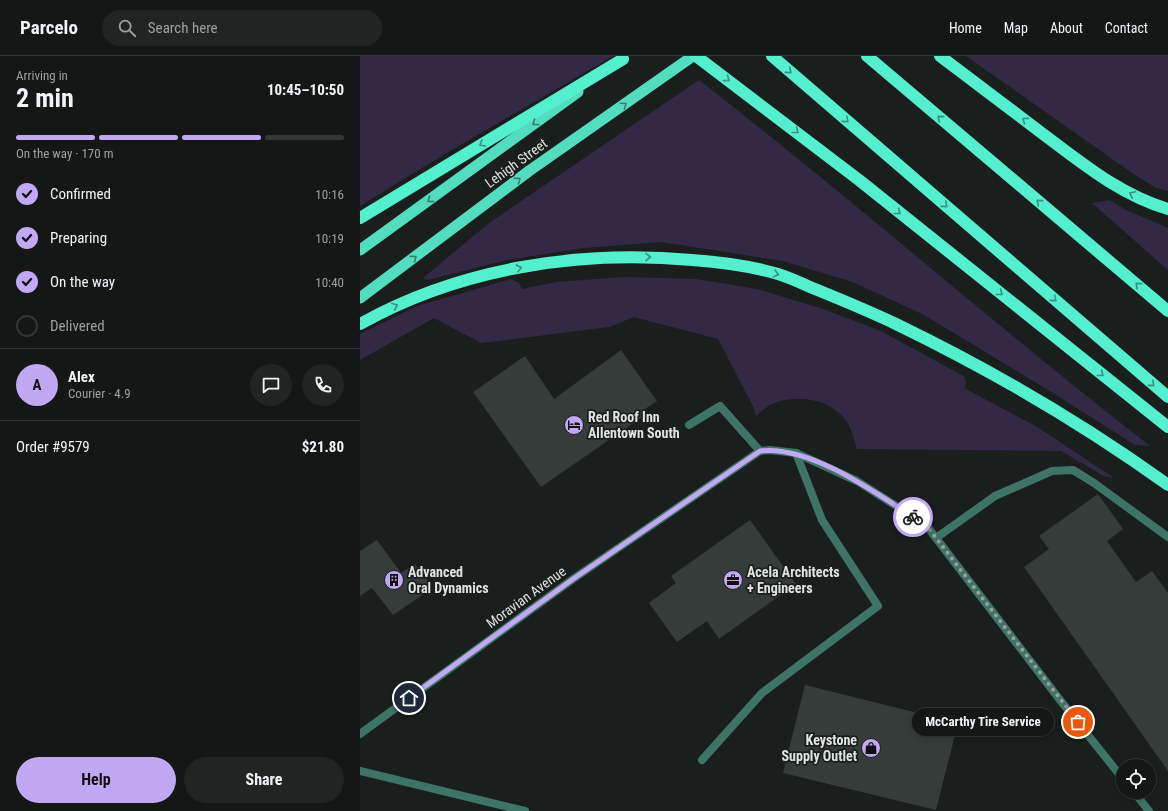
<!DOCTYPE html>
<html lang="en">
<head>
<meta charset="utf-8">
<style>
	body { margin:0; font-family:"Roboto Condensed",sans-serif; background:#212423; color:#f1f3f6; height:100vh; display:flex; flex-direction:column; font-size:15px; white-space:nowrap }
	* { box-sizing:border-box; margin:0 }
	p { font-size:13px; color:#9d9fa1 }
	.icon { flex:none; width:22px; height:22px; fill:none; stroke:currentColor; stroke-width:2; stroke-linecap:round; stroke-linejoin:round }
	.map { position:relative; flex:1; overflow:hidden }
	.sheet { display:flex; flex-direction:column; background:#141716; width:360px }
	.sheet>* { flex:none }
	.fabs { position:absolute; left:756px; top:703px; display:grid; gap:8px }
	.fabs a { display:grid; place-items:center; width:40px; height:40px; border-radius:50%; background:#141716; box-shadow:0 2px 10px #0003,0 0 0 1px #333635; font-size:20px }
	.pin { position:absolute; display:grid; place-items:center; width:34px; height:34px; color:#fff; margin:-17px; border:2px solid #fff; border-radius:50%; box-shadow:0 1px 4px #0007 }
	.courier { position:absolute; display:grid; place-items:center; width:40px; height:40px; margin:-20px; border:3px solid #c1a8f3; border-radius:50%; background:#fff; color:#222; box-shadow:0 1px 5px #0007 }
	.bubble { position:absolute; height:28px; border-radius:14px; background:#141716; box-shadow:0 2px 10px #0003,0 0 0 1px #333635; font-size:13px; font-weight:700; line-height:28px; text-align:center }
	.summary em { font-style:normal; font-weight:700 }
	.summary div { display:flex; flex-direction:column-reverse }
	.summary { display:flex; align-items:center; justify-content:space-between; height:68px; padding:0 16px }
	h1 { font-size:26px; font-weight:700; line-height:30px }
	.bar { display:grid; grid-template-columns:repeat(4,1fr); gap:6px 4px; align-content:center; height:48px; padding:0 16px }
	.bar i { height:5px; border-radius:3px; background:#333635 }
	.bar .on { background:#c1a8f3 }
	.bar p { grid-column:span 4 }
	.line { display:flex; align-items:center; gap:10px; padding:0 16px; border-top:1px solid #333635 }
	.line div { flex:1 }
	.round { display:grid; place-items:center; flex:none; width:42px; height:42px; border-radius:21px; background:#212423 }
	ol { padding:0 16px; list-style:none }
	li { display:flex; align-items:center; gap:12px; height:44px }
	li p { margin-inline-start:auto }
	li .icon { padding:4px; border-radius:50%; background:#c1a8f3; color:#111; stroke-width:4 }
	li:last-child { color:#9d9fa1 }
	li i { width:22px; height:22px; border:2px solid #333635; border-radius:50% }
	.cta { display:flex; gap:8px; margin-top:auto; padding:8px 16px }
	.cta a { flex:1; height:46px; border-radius:24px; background:#c1a8f3; color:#111; font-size:16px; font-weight:700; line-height:46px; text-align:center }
	.cta a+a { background:#212423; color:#f1f3f6 }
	header { display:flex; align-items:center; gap:24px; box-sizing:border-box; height:56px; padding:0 20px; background:#141716; border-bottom:1px solid #333635 }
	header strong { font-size:19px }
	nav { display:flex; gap:22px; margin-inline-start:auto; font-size:14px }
	.search { width:280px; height:36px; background:#212423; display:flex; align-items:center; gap:10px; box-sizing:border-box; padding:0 14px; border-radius:22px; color:#9d9fa1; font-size:15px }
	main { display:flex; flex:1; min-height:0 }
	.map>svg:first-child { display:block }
</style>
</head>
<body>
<header>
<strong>Parcelo</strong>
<div class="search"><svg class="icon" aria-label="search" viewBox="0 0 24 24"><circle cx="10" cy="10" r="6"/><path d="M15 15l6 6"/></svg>Search here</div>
<nav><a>Home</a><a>Map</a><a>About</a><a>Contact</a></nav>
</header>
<main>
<section class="sheet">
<div class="summary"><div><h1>2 min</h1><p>Arriving in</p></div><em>10:45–10:50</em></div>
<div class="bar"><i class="on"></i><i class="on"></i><i class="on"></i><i></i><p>On the way · 170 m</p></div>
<ol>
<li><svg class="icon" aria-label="check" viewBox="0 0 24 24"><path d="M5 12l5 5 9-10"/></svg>Confirmed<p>10:16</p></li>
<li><svg class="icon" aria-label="check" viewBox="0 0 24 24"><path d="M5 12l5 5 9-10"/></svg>Preparing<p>10:19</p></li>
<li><svg class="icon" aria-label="check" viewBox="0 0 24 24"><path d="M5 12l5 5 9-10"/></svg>On the way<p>10:40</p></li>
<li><i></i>Delivered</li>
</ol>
<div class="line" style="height:72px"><b class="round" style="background:#c1a8f3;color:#111">A</b><div><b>Alex</b><p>Courier · 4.9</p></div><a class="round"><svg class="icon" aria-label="chat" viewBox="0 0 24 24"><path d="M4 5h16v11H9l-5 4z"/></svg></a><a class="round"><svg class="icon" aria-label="phone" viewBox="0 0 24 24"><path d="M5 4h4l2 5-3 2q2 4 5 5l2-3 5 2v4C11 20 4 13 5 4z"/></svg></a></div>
<div class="line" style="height:52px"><div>Order #9579</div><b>$21.80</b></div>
<div class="cta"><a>Help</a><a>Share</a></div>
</section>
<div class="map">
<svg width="808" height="755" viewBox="0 0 808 755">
	<rect width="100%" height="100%" fill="#1a1f1d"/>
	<path fill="#332945" d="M 0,0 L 253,0 C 168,50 83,98 0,150 Z
		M 606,0 L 808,0 L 808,135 L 796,132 L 775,119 Z
		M 339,24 C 492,143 637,271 790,390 L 775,389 L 698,340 L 564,259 L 493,226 L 423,205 L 301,186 L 224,192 L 147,204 L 67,224 L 63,222 L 129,167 Z
		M 750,144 L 766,154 L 808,172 L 808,214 L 732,147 Z
		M 264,221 L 336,223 L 397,233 L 460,252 L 521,275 L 605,321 L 606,327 L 604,332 L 679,372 L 754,422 L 744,420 L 701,395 L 497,393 C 494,384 491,371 486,364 C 469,342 434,337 410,349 C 405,352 400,356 396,360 L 395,354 L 358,283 L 274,261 L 249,271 L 121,287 L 74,262 L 0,304 L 0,278 L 57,250 L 151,223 L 159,227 L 162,233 L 196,226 Z"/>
	<path fill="#363c3a" d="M 261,294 L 297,345 L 282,355 L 285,359 L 181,431 L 113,336 L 165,300 L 194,343 Z
		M 738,438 L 763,473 L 747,485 L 776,526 L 792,515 L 808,537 L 808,715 L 664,511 L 689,493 L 679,480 Z
		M 390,464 L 436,528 L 359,583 L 347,565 L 317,586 L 289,547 L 316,527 L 311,520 Z
		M 17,484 L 41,517 L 55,508 L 73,532 L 33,559 L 12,532 L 0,540 L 0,495 Z
		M 445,629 L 598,667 L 576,754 L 423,717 Z"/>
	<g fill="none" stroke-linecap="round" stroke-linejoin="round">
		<path stroke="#3e7466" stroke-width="8" d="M 329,369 L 360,350 L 400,395
			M 436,397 L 497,425 L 566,469 L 700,644 L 763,723
			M 576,482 L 635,440 L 692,415 L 713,414 L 734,427 L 808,481
			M 342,704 L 402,637 L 518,550 L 462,464 L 436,397
			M 774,736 L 789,755"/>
		<path stroke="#3e7466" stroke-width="8" d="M 0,678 L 213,523 L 400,395 L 410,394 L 436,397
			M 0,715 L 165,755"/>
		<path stroke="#52debe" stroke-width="11" d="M 0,194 L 218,36
			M 0,242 L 169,115 L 333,0"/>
		<path stroke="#54efcd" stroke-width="12" d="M 336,0 L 499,124 L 808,371
			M 412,0 L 808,341
			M 507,0 L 808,255
			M 580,0 C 614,26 649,52 683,78 C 722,107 760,139 808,153
			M 0,162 L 263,3
			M 0,268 C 100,212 218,194 332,204 C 360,206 391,210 418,218 C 431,222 443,228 455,233 C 482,244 509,255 536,268 C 631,314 722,367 808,429"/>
	</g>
	<defs><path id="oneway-chevron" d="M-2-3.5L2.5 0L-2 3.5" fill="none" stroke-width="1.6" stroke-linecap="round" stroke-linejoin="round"/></defs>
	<g stroke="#3a917e">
		<use href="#oneway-chevron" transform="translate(429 15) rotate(41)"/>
		<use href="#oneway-chevron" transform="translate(367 23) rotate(37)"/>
		<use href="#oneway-chevron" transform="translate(580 62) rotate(-140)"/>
		<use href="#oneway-chevron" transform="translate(486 64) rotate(41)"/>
		<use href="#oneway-chevron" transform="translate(665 64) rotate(-143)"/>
		<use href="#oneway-chevron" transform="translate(436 75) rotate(38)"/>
		<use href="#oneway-chevron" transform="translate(122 88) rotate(149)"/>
		<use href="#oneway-chevron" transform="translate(772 138) rotate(-155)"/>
		<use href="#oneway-chevron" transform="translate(679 146) rotate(-140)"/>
		<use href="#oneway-chevron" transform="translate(585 149) rotate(41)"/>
		<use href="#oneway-chevron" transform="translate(538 156) rotate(39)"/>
		<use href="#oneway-chevron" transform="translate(288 201)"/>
		<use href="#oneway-chevron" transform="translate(159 212) rotate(-13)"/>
		<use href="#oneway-chevron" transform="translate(416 218) rotate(15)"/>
		<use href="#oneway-chevron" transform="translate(778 229) rotate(-140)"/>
		<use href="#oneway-chevron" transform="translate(640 237) rotate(39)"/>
		<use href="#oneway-chevron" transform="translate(694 243) rotate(41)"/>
		<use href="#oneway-chevron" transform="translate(35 250) rotate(-23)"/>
		<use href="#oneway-chevron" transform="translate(741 318) rotate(39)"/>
		<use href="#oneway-chevron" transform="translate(792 328) rotate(41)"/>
	</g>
	<g stroke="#367e6e">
		<use href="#oneway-chevron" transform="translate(264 49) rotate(-35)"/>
		<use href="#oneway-chevron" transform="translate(175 67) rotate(144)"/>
		<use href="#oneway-chevron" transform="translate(158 124) rotate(-37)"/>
		<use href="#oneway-chevron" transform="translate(70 144) rotate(144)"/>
		<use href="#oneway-chevron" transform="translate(54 202) rotate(-37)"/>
	</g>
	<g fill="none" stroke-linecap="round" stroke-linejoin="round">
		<path stroke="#9b9e9d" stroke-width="4" stroke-dasharray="0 7.2" d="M 553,461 L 566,469 L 718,666"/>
		<path stroke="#c1a8f3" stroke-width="5" d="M 49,642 L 213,523 L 400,395 C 449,389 513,435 553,461"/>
	</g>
	<defs>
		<symbol id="hotel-disc" viewBox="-11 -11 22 22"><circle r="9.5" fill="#c1a8f3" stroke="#1a1f1d"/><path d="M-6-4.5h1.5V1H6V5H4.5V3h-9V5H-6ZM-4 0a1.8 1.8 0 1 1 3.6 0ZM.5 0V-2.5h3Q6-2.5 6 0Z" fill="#111"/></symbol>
		<symbol id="building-disc" viewBox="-11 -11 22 22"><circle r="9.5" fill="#c1a8f3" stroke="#1a1f1d"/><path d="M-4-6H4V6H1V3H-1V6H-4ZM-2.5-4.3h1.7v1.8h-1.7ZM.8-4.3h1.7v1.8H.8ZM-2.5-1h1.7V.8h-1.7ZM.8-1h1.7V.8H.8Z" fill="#111"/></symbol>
		<symbol id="office-disc" viewBox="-11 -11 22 22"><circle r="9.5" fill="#c1a8f3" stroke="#1a1f1d"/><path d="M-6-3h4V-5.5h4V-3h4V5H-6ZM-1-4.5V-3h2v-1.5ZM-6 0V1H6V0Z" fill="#111"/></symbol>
		<symbol id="shop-disc" viewBox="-11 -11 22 22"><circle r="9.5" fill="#c1a8f3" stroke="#1a1f1d"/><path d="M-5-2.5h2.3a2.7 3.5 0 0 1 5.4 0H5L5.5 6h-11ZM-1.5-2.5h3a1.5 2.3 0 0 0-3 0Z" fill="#111"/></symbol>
	</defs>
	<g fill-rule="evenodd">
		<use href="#hotel-disc" x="203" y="358" width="22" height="22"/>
		<use href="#building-disc" x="23" y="513" width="22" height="22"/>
		<use href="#office-disc" x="362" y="513" width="22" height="22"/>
		<use href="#shop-disc" x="500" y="681" width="22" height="22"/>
	</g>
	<g text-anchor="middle" stroke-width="3.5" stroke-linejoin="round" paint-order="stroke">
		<g font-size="14" fill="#e0e3e2" stroke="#1a1f1d">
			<text transform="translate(156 107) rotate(-36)" y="5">Lehigh Street</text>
			<text transform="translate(166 541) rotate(-36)" y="5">Moravian Avenue</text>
		</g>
		<g font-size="14" font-weight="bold" fill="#e0e3e2" stroke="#1a1f1d" text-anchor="start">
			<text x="228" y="366">Red Roof Inn<tspan x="228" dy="16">Allentown South</tspan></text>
			<text x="48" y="521">Advanced<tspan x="48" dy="16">Oral Dynamics</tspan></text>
			<text x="387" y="521">Acela Architects<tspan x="387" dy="16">+ Engineers</tspan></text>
			<text x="497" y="689" text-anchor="end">Keystone<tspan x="497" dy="16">Supply Outlet</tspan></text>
		</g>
	</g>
</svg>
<div class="fabs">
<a><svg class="icon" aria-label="locate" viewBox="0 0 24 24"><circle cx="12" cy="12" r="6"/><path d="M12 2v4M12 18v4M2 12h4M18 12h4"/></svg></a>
</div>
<div class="pin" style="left:718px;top:666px;background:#ea580c"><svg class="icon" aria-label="bag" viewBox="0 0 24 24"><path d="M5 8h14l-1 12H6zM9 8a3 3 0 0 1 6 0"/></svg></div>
<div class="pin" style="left:49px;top:642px;background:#1f2937"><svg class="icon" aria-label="home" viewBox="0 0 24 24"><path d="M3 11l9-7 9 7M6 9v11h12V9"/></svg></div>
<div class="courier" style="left:553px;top:461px"><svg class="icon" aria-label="bike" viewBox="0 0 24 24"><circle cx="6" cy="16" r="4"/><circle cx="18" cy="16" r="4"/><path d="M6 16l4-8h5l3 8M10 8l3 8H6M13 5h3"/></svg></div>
<div class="bubble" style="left:552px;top:652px;width:142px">McCarthy Tire Service</div>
</div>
</main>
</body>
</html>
